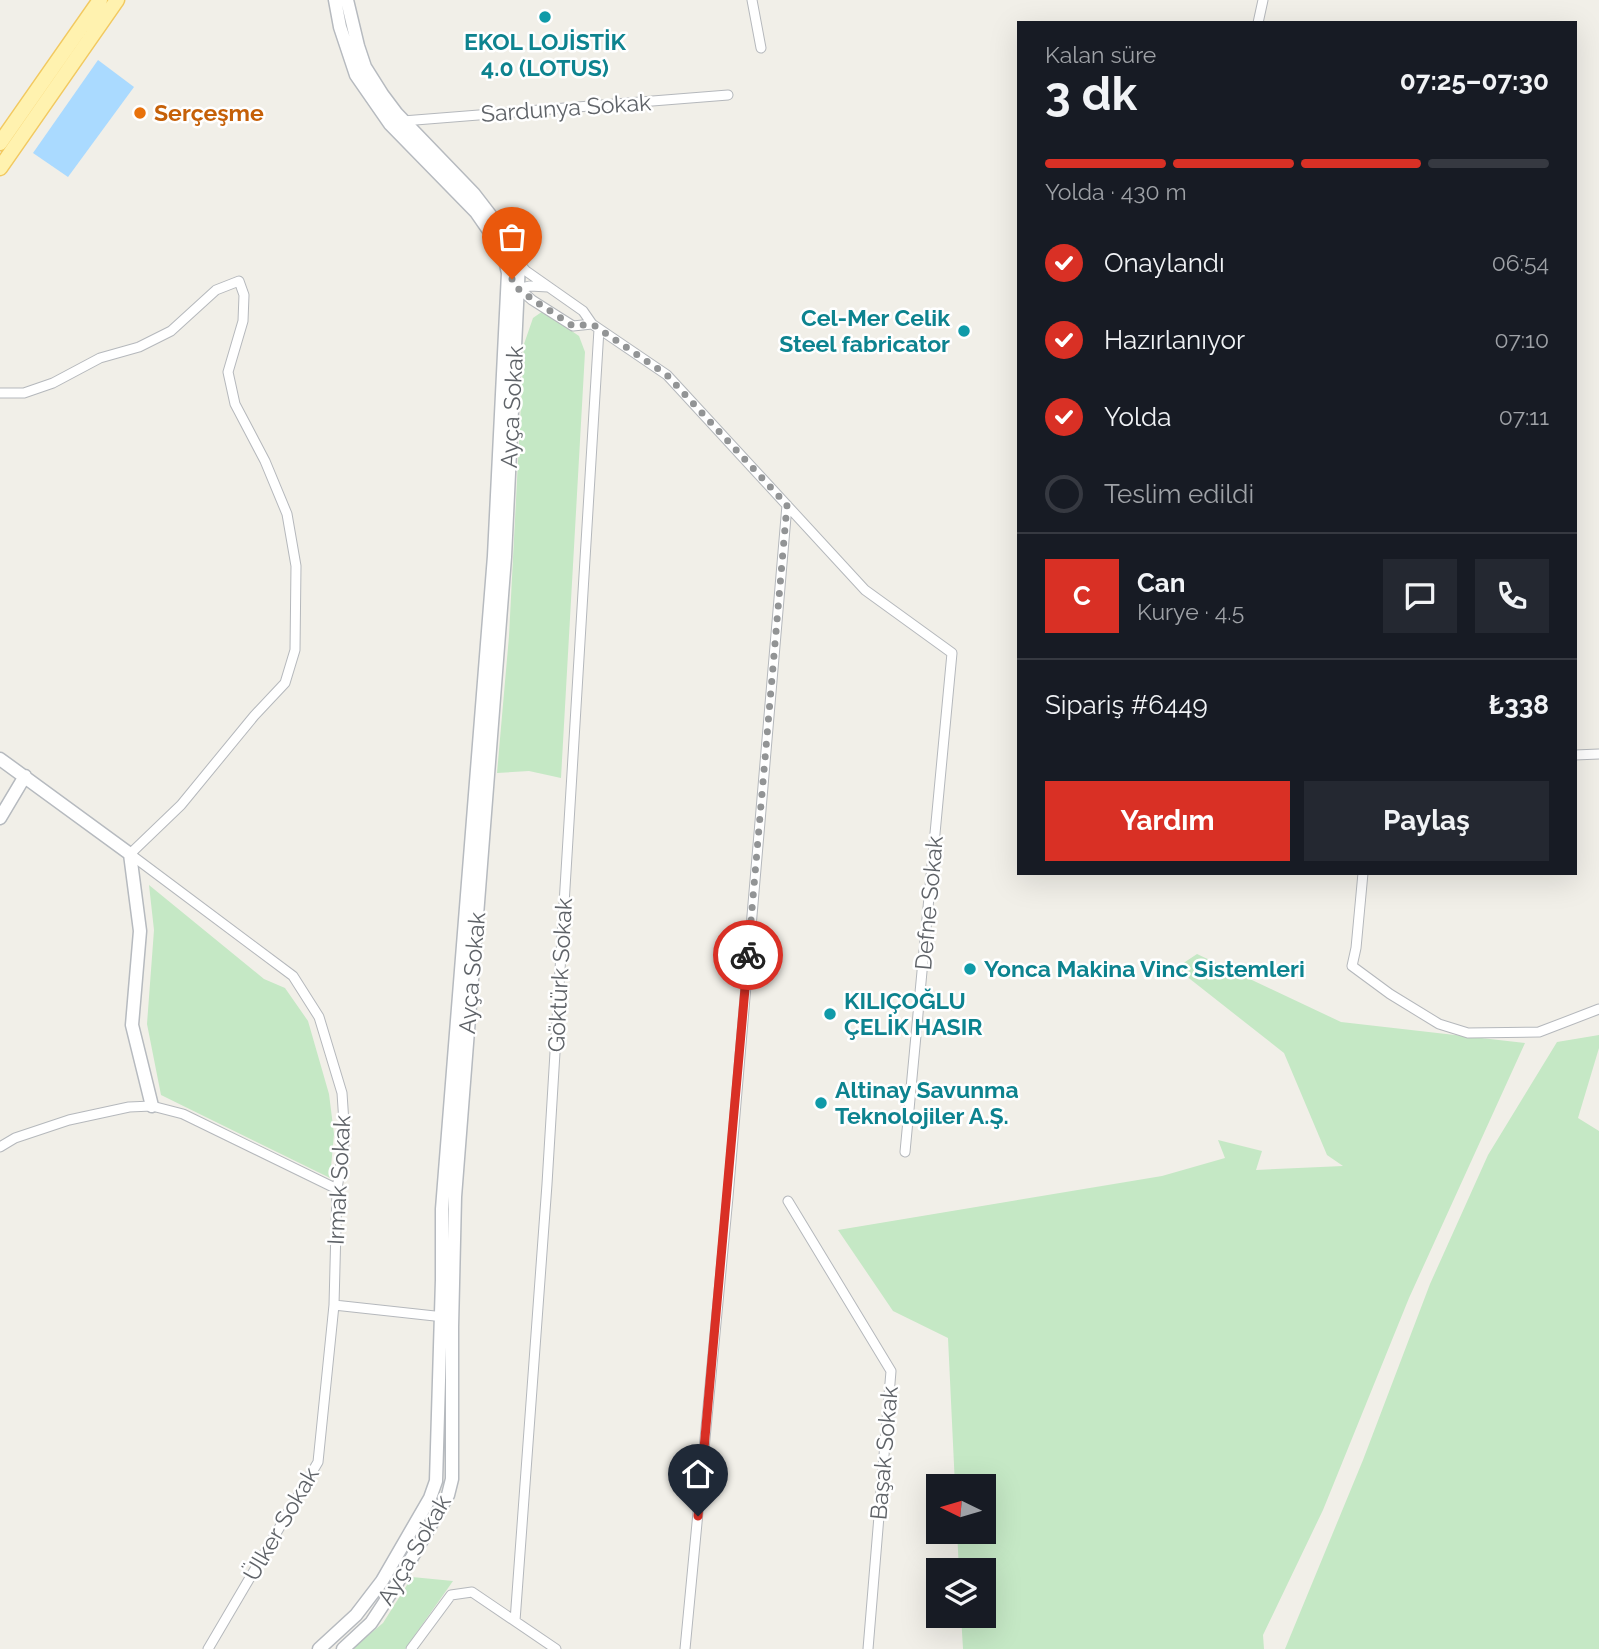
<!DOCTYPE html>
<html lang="tr">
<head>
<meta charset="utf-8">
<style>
	body { margin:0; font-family:Raleway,sans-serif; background:#242831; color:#f1f3f6; height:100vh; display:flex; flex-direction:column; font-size:26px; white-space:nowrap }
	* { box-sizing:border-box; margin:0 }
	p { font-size:23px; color:#9ea1a6 }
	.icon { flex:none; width:38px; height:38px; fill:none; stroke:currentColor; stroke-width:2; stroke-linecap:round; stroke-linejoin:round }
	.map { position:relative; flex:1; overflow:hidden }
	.panel { position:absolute; left:1017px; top:21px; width:560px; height:854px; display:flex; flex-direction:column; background:#171b24; border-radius:0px; box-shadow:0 7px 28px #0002 }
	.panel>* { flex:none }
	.needle { width:46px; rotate:275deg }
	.tools { position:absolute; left:926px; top:1474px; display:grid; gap:14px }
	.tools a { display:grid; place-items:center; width:70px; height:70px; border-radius:0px; background:#171b24; box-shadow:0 7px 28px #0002; font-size:35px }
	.pin { position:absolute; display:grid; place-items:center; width:60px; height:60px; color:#fff; margin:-72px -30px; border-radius:50% 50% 50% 0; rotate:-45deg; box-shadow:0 0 7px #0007 }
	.pin .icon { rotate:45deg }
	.courier { position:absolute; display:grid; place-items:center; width:70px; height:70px; margin:-35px; border:5px solid #d93025; border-radius:50%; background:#fff; color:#222; box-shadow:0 2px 9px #0007 }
	.head em { font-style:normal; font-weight:700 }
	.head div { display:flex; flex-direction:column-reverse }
	.head { display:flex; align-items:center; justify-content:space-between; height:119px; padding:0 28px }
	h1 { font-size:46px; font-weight:700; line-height:52px }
	.bar { display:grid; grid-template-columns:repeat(4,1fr); gap:10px 7px; align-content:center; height:84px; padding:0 28px }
	.bar i { height:9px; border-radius:5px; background:#363941 }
	.bar .selected { background:#d93025 }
	.bar p { grid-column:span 4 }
	.line { display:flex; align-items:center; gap:18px; padding:0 28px; border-top:2px solid #363941 }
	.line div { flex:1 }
	.round { display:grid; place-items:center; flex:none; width:74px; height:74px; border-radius:0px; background:#242831 }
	ol { padding:0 28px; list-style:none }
	li { display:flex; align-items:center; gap:21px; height:77px }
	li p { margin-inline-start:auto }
	li .icon { padding:7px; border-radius:50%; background:#d93025; color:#fff; stroke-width:4 }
	li:last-child { color:#9ea1a6 }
	li i { width:38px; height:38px; border:4px solid #363941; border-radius:50% }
	.button { display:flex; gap:14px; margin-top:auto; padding:14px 28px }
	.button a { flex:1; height:80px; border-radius:0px; background:#d93025; color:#fff; font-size:28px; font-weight:700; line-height:80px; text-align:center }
	.button a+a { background:#242831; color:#f1f3f6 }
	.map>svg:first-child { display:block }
</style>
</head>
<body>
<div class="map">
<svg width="1599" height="1649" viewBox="0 0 1599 1649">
	<rect width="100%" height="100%" fill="#f1efe8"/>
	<path fill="#c5e8c5" d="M 543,311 L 579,336 L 585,352 L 561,778 L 529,771 L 497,773 L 509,636 L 524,344 L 533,318 Z
		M 149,885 L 264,979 L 285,988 L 308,1021 L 329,1094 L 334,1134 L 330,1178 L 161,1095 L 147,1024 L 154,930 Z
		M 1197,954 L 1341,1022 L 1525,1043 L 1409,1298 L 1323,1510 L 1263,1635 L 1264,1649 L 963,1649 L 961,1615 L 984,1615 L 984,1570 L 959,1570 L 957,1531 L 984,1531 L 984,1486 L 955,1486 L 948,1338 L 893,1311 L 838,1230 L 1162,1176 L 1225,1158 L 1218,1140 L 1262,1151 L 1256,1170 L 1343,1166 L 1327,1155 L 1284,1053 L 1176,968 Z
		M 1599,1035 L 1599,1048 L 1578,1118 L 1599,1131 L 1599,1649 L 1285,1649 L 1363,1460 L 1430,1284 L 1488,1155 L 1557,1042 Z
		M 412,1577 L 453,1581 L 405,1649 L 352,1649 L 383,1623 Z"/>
	<path fill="#aadaff" d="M 98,60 L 134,87 L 68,177 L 33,153 Z"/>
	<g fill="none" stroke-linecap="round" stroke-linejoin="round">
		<defs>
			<path id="street" d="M 752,0 L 761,48
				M 1258,23 L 1263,0
				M 403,121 L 728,95
				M 519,263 L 526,271 L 583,311 L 592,324 L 667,375 L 865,590 L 952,653 L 905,1152
				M 516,286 L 532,300 L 573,326 L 592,324
				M 517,289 L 530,286 L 548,287
				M 0,393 L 24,393 L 53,383 L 100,358 L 139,347 L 171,331 L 216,290 L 239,281 L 244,295 L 243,321 L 228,372 L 235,404 L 265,461 L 287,514 L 296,566 L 295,650 L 285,683 L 254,716 L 181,805 L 130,854 L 293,976 L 319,1017 L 342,1093 L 345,1138 L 337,1189 L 334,1305 L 318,1462 L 208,1649
				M 1575,755 L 1599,754
				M 1363,873 L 1356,948 L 1352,966 L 1390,994 L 1439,1024 L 1468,1033 L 1539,1032 L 1599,1009
				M 0,1147 L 15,1138 L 69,1120 L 129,1107 L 152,1106 L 183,1114 L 337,1189
				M 788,1201 L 891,1371 L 868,1649
				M 334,1305 L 444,1317
				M 515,1621 L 547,1184 L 599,329
				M 411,1649 L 451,1595 L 472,1592 L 556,1649
				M 685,1649 L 728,1197 L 787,505"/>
			<path id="secondary" d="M 0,759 L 130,854 L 140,931 L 132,1025 L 152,1106
				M 0,818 L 25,776
				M 319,1649 L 356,1615 L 382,1581 L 430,1498 L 436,1481 L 442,1280 L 442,1209 L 494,556 L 508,273 L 503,251 L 476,212 L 390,124 L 356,75 L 340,27 L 335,0
				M 343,1649 L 371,1623 L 396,1585 L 448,1495 L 452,1479 L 452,1327 L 455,1197 L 505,557 L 519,263 L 511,242 L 474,194 L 397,114 L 382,94 L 365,67 L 358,46 L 347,0"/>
			<path id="primary" d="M 0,143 L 100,0
				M 0,168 L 117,0"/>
		</defs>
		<use href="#street" stroke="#b5b8bc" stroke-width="11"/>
		<use href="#secondary" stroke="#b6babf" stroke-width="15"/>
		<use href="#primary" stroke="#f2c960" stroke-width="17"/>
		<use href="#street" stroke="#fff" stroke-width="9"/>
		<use href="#secondary" stroke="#fff" stroke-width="12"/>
		<use href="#primary" stroke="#fff2af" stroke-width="14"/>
	</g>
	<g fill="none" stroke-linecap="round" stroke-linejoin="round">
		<path stroke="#929495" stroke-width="7" stroke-dasharray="0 12.6" d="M 512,279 L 517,288 L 532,299 L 573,326 L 592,324 L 667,375 L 787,505 L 748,955"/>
		<path stroke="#d93025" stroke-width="9" d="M 698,1516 L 748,955"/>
	</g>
	<g fill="#0f9aa8" stroke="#fff" stroke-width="2.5">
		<circle cx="545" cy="17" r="7"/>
		<circle cx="964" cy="331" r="7"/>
		<circle cx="970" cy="969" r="7"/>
		<circle cx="830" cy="1014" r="7"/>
		<circle cx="821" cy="1103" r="7"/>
	</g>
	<circle fill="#e8710a" stroke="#fff" stroke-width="2.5" cx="140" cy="113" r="7"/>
	<g text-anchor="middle" stroke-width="5" stroke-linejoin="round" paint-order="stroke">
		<g font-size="23" font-weight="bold" fill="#0d838f" stroke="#fff" text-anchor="start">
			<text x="545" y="50" text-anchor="middle">EKOL LOJİSTİK<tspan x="545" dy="26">4.0 (LOTUS)</tspan></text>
			<text x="950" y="326" text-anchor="end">Cel-Mer Celik<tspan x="950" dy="26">Steel fabricator</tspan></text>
			<text x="984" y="977">Yonca Makina Vinc Sistemleri</text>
			<text x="844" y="1009">KILIÇOĞLU<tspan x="844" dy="26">ÇELİK HASIR</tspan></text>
			<text x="835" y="1098">Altinay Savunma<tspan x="835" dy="26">Teknolojiler A.Ş.</tspan></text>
		</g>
		<g font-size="23" fill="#5f6368" stroke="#fff">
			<text transform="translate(566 108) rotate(-4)" y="8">Sardunya Sokak</text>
			<text transform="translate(512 407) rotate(-87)" y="8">Ayça Sokak</text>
			<text transform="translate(929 903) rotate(-85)" y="8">Defne Sokak</text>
			<text transform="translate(472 973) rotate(-85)" y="8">Ayça Sokak</text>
			<text transform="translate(560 975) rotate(-87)" y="8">Göktürk Sokak</text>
			<text transform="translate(339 1180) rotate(-87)" y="8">Irmak Sokak</text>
			<text transform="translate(884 1453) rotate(-85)" y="8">Başak Sokak</text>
			<text transform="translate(281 1524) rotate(-60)" y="8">Ülker Sokak</text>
			<text transform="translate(414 1550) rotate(-60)" y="8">Ayça Sokak</text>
		</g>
		<g font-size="23" font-weight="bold" fill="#c56008" stroke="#fff" text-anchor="start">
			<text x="154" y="121">Serçeşme</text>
		</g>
	</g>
</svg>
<div class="tools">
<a><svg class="needle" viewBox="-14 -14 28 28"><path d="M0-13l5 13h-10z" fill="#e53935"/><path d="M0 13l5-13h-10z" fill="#9ea1a6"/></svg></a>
<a><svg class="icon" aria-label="layers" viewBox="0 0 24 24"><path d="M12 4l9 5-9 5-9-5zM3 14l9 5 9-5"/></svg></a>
</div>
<div class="pin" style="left:512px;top:279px;background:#ea580c"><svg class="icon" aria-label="bag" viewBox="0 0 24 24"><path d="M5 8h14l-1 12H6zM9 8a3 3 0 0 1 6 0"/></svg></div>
<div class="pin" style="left:698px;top:1516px;background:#1f2937"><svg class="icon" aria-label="home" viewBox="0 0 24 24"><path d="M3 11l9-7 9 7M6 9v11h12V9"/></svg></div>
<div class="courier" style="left:748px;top:955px"><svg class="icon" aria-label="bike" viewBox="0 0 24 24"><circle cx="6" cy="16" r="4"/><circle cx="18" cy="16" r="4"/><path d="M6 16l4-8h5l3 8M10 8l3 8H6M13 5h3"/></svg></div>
<section class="panel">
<div class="head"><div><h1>3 dk</h1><p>Kalan süre</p></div><em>07:25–07:30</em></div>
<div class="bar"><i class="selected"></i><i class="selected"></i><i class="selected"></i><i></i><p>Yolda · 430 m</p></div>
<ol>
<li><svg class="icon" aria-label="check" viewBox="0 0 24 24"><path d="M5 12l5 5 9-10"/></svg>Onaylandı<p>06:54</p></li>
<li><svg class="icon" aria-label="check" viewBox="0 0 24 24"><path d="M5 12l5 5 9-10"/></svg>Hazırlanıyor<p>07:10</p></li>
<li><svg class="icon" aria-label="check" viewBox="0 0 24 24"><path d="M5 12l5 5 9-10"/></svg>Yolda<p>07:11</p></li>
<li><i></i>Teslim edildi</li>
</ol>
<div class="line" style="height:126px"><b class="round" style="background:#d93025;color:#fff">C</b><div><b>Can</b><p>Kurye · 4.5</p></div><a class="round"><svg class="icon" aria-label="chat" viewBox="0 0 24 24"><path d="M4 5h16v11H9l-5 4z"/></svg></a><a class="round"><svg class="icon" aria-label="phone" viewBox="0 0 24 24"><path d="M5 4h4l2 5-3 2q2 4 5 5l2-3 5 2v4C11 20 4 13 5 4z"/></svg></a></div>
<div class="line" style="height:91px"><div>Sipariş #6449</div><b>₺338</b></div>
<div class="button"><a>Yardım</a><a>Paylaş</a></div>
</section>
</div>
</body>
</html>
